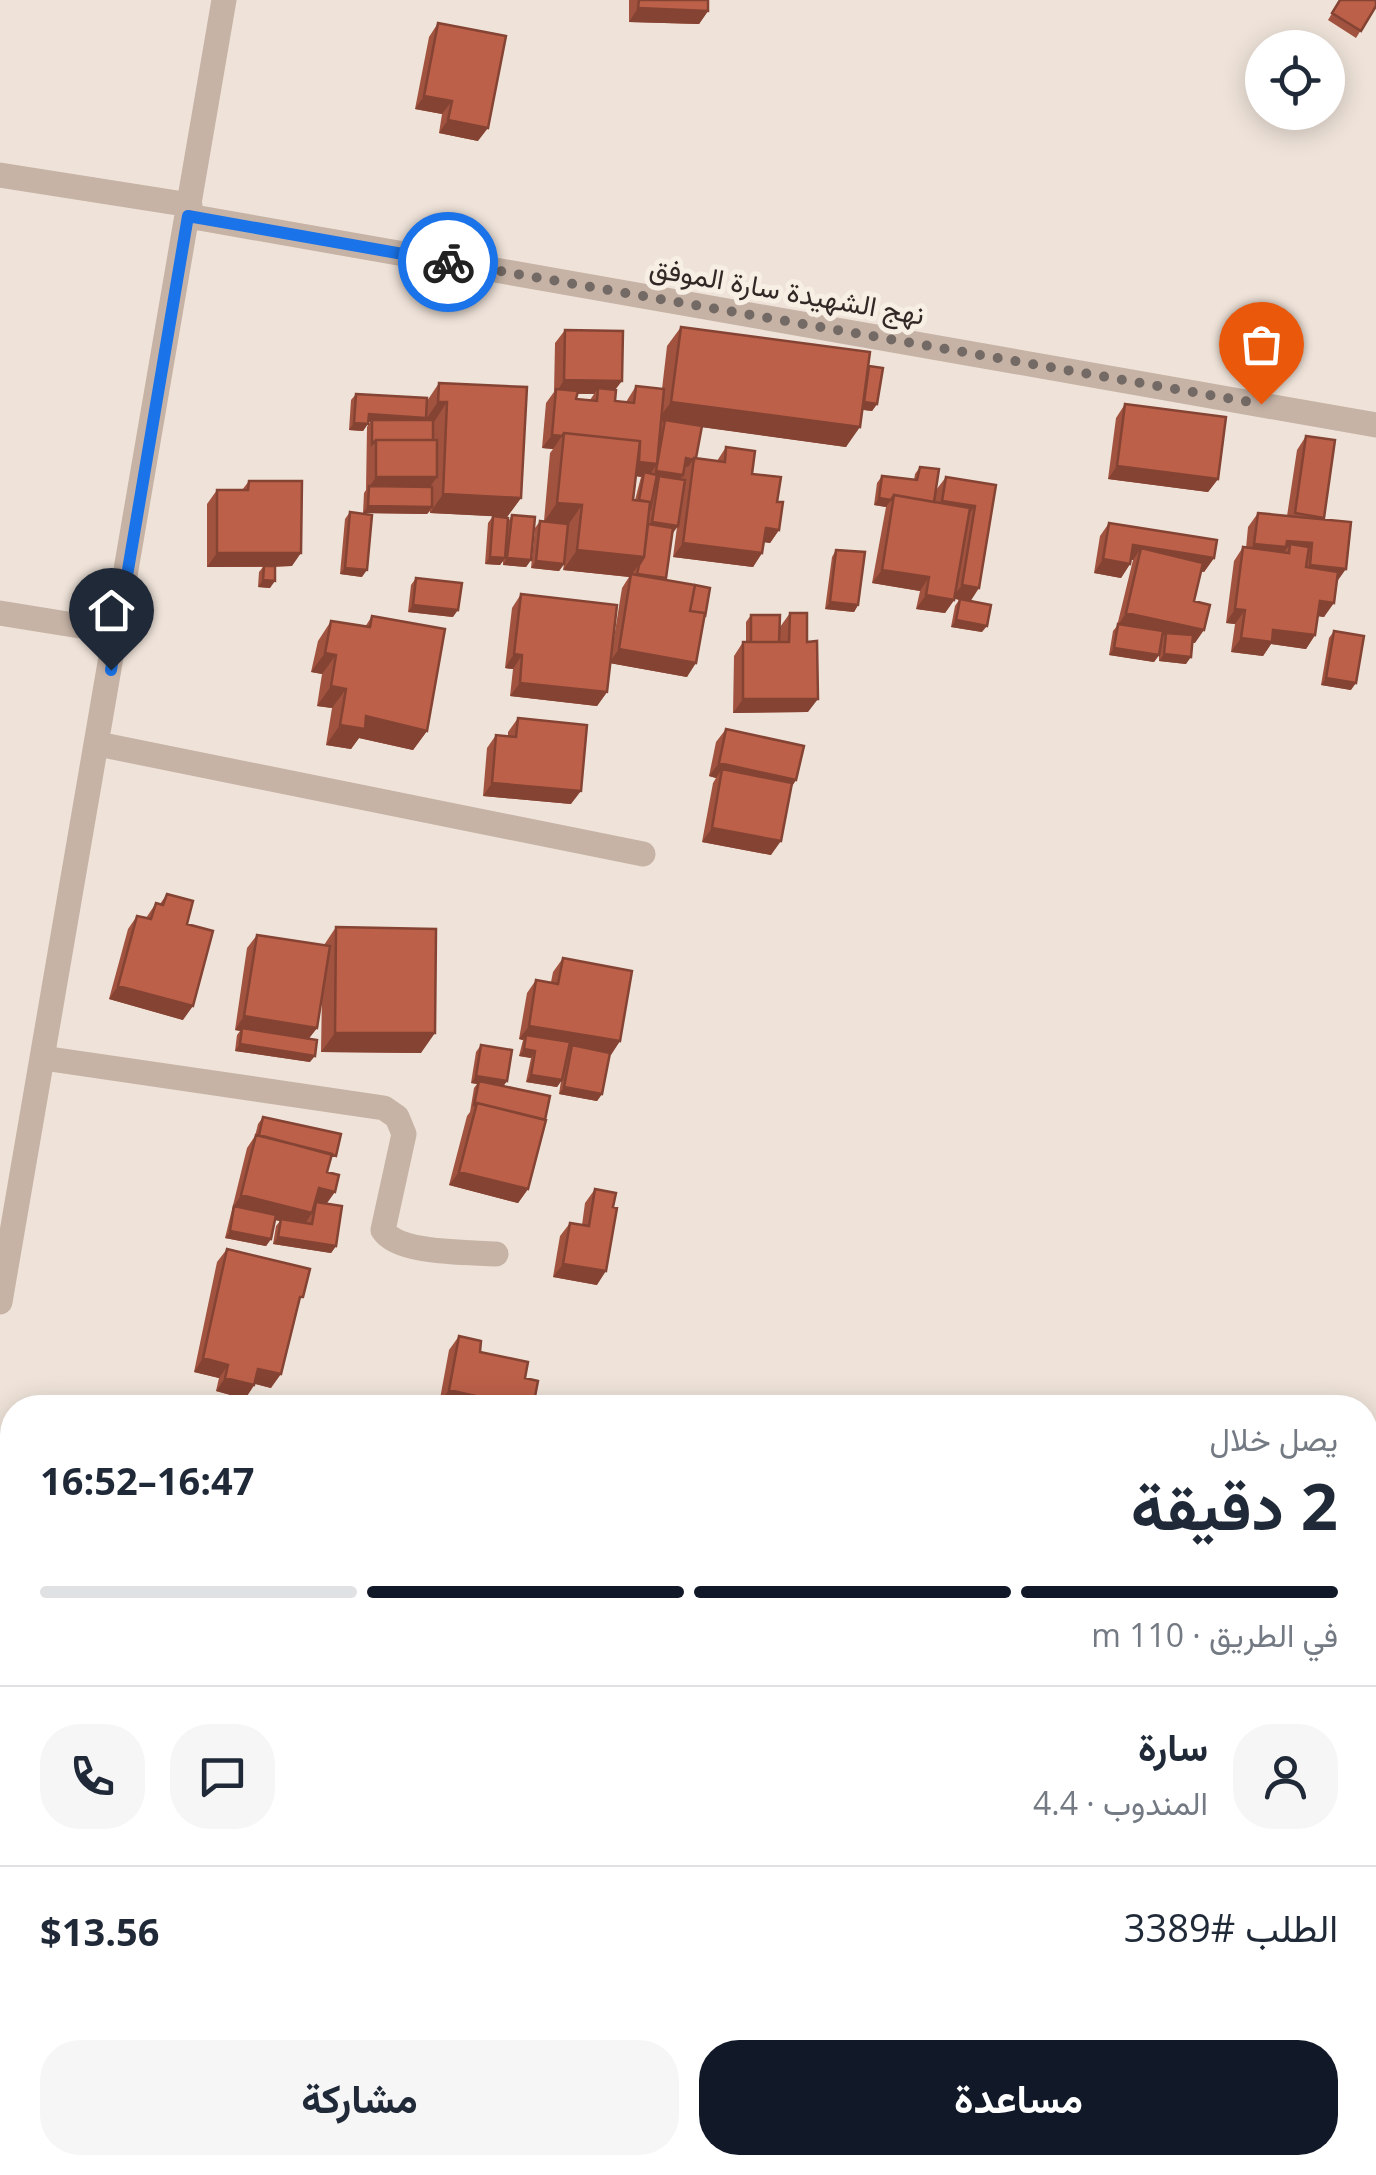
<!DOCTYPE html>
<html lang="ar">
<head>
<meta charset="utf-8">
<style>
	body { margin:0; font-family:"Open Sans",Vazirmatn,sans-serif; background:#f6f6f7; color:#1f2937; direction:rtl; height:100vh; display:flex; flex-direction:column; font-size:38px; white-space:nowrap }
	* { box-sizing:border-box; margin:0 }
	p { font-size:32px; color:#747a83 }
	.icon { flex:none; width:55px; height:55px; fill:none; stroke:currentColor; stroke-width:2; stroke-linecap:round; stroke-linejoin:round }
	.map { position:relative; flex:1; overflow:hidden; direction:ltr }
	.side { position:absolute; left:0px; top:1395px; width:1378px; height:780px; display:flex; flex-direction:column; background:#fff; border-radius:40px 40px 0 0; box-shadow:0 5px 25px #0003; direction:rtl }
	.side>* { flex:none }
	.buttons { position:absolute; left:1245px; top:30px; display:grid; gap:20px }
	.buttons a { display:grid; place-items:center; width:100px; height:100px; border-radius:50%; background:#fff; box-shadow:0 5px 25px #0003; font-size:50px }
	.pin { position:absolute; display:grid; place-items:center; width:85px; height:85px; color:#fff; margin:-102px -42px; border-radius:50% 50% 50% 0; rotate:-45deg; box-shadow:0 0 10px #0007 }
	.pin .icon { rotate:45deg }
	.courier { position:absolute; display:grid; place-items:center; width:100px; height:100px; margin:-50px; border:8px solid #1a73e8; border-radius:50%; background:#fff; color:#222; box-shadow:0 2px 12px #0007 }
	.head em { font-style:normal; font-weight:700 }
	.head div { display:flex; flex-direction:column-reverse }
	.head { display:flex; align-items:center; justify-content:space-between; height:170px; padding:0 40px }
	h1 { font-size:65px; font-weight:700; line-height:75px }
	.bar { display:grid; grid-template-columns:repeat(4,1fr); gap:15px 10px; align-content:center; height:120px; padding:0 40px }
	.bar i { height:12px; border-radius:8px; background:#e0e1e3 }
	.bar .selected { background:#111827 }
	.bar p { grid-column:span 4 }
	.line { display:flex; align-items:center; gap:25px; padding:0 40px; border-top:2px solid #e0e1e3 }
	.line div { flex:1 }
	.round { display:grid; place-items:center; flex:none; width:105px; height:105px; border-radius:40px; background:#f6f6f7 }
	.cta { display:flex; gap:20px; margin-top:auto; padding:20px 40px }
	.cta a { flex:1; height:115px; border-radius:40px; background:#111827; color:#fff; font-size:40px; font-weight:700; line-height:115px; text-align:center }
	.cta a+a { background:#f6f6f7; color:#1f2937 }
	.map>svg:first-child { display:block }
</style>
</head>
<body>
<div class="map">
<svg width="1376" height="2175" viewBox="0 0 1376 2175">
	<rect width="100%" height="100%" fill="#efe3d9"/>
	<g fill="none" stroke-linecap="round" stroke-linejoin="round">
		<path stroke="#c6b3a6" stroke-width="25" d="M 0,175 L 190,205
			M 188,216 L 1376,425
			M 0,613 L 117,632
			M 98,744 L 643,854
			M 43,1058 L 384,1108 L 397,1117 L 404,1134 L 383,1230 C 398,1254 467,1252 496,1254
			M 0,1302 L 224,0
			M 0,1826 L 12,1828
			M 1365,2086 L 1376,2087"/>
	</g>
	<path fill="#a2533f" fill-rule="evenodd" d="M 629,0 L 708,0 L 708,11 L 699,24 L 629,22 Z
		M 1340,0 L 1376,6 L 1356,38 L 1328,20 Z
		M 438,23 L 478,141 L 439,133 L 442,114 L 415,109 L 429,37 Z
		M 681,327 L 869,366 L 877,404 L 872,411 L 863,410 L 846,447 L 702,427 L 696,458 L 717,461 L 726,447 L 777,502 L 779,530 L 770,543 L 764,542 L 762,553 L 753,567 L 673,557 L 677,527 L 672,532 L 665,580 L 704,619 L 687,677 L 610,663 L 607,692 L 597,706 L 510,696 L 513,669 L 505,668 L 512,608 L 521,594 L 612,650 L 622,588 L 629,577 L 563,570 L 564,564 L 559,571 L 531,568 L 535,528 L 540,521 L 544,521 L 550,453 L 553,449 L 542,448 L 546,403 L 554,392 L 555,343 L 565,330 L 616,390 L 615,401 L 626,402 L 636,386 L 662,389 L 667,346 ZM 577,394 L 594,394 L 590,400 L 576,399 ZM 636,476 L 641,477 L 635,500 L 633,500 Z
		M 439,383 L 521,498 L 507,517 L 508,522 L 512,515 L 531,560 L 526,567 L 503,565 L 503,561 L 500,565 L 485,564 L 488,523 L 493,516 L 430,513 L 430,511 L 427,514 L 363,513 L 364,493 L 366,490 L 367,427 L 370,422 L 368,422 L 363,431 L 349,430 L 351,400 L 356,394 L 427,401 Z
		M 1125,404 L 1218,479 L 1208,492 L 1108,479 L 1116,418 Z
		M 1306,436 L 1337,582 L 1324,617 L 1318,616 L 1315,635 L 1306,649 L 1271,644 L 1263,656 L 1231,652 L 1235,624 L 1226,623 L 1234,561 L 1243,547 L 1246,548 L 1248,527 L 1258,513 L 1287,516 L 1297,450 Z
		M 920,467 L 934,502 L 936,490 L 946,477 L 996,485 L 970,601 L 982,632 L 951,627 L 955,606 L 959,600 L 955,599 L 945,613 L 916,609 L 920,591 L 872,583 L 886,507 L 874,505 L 877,483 L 882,476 L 914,480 L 915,474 Z
		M 249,481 L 292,566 L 275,567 L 270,588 L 258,587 L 259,572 L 263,567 L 207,567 L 207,504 L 217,490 L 242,490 Z
		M 350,512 L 362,577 L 340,574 L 345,519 Z
		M 1109,523 L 1214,558 L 1204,572 L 1201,571 L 1194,601 L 1195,643 L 1192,643 L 1186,664 L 1159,661 L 1159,655 L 1154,662 L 1109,655 L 1113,631 L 1117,626 L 1133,560 L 1131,560 L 1130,564 L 1121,578 L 1094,573 L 1100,536 Z
		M 836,550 L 858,605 L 854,612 L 825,609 L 832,557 Z
		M 416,578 L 453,617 L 408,612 L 411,585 Z
		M 790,613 L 808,712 L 733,713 L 734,656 L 743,642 L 746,642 L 746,622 L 751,615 L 780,627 Z
		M 372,616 L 427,731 L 413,750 L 359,738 L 351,749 L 326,745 L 332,708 L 317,706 L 322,674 L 311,672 L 318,641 L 331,621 L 365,627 Z
		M 1334,631 L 1351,690 L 1321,685 L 1329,638 Z
		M 518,718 L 571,804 L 483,796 L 487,748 L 496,735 L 508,736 L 508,732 Z
		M 726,729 L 796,780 L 791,787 L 771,855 L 702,842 L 713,783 L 716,778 L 709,776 L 716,742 Z
		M 167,894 L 187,924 L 183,1020 L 109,999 L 128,929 L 137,916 L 146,918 L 156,903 L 160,904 Z
		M 336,927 L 421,1053 L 321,1052 L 322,994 L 317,1028 L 309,1038 L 310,1062 L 235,1051 L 237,1035 L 240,1031 L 235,1030 L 247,948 L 257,935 L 324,945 Z
		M 563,958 L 620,1041 L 610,1055 L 602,1094 L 597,1101 L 559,1094 L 561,1081 L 557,1087 L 526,1082 L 531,1058 L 519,1056 L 523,1040 L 519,1039 L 527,993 L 536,980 L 551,982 L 553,972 Z
		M 481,1045 L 507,1081 L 503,1086 L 528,1189 L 518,1203 L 449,1185 L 467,1116 L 470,1112 L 474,1088 L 477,1084 L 471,1083 L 476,1052 Z
		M 263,1117 L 331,1163 L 330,1163 L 327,1172 L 326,1204 L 336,1246 L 331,1253 L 273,1244 L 276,1226 L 280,1221 L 275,1220 L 271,1239 L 266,1246 L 225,1238 L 247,1148 L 255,1136 L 258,1124 Z
		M 595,1189 L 597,1285 L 553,1277 L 560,1236 L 570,1223 L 582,1225 L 585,1203 Z
		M 227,1249 L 298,1305 L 271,1388 L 255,1384 L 245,1399 L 216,1391 L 219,1378 L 194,1372 L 217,1262 Z
		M 459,1336 L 480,1352 L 525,1378 L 538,1381 L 533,1408 L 457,1408 L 439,1404 L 449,1350 Z
		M 1091,2162 L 1201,2162 L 1196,2175 L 1086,2175 Z
		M 1213,2162 L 1351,2162 L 1347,2175 L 1207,2175 Z"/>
	<path fill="#844333" d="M 638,8 L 708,11 L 699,24 L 629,22 Z
		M 424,96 L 452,101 L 442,114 L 415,109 Z
		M 448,120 L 488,128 L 478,141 L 439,133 Z
		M 564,380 L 622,381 L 612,394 L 598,388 L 594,394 L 556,393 Z
		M 438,402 L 447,402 L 434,422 L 424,422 Z
		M 671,402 L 860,427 L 846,447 L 657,421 Z
		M 863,402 L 877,404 L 872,411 L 858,409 Z
		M 369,414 L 426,418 L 421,425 L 364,421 Z
		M 354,423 L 368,424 L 363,431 L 349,430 Z
		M 552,435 L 562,436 L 553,449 L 542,448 Z
		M 686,458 L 693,460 L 688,467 L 681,465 Z
		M 639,462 L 657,464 L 648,477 L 644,472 L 641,477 L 630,475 Z
		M 1117,466 L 1218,479 L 1208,492 L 1108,479 Z
		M 656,471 L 683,475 L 678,482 L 659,476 L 657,479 L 651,478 Z
		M 376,477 L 437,477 L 427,491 L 369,487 Z
		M 443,494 L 521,498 L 507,517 L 430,513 Z
		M 879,498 L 891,500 L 886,507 L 874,505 Z
		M 942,501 L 975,506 L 965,520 L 932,514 Z
		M 557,503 L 582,505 L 568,525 L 543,523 Z
		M 368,506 L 432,507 L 427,514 L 363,513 Z
		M 652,522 L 678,526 L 673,533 L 647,529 Z
		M 766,528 L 779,530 L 770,543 L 756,541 Z
		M 1287,541 L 1312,543 L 1302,557 L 1289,553 L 1290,544 L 1282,555 L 1245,558 L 1254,544 Z
		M 683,543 L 762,553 L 753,567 L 673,557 Z
		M 1133,545 L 1214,558 L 1204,572 L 1138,561 L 1141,548 L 1133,560 L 1124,559 Z
		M 577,550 L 644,557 L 630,577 L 563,570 Z
		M 217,553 L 301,553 L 292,566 L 207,567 Z
		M 490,557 L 505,558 L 500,565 L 485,564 Z
		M 507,558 L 531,560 L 526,567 L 503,565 Z
		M 1103,559 L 1130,564 L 1121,578 L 1094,573 Z
		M 536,561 L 564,564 L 559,571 L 531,568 Z
		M 1310,565 L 1346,569 L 1336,583 L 1300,579 Z
		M 345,568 L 367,570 L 362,577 L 340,574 Z
		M 882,570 L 929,577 L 920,591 L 872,583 Z
		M 263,580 L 275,581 L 270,588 L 258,587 Z
		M 962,585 L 979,588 L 970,602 L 952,598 Z
		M 926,595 L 954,600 L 945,613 L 916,609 Z
		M 1320,601 L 1334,603 L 1324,617 L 1310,615 Z
		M 830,602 L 858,605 L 854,612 L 825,609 Z
		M 413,605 L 458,610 L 453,617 L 408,612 Z
		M 1235,609 L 1245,610 L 1235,624 L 1226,623 Z
		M 1126,613 L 1204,630 L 1195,643 L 1165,637 L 1166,633 L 1163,636 L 1117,627 Z
		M 956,620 L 987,626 L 982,632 L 951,627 Z
		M 1273,630 L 1315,635 L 1306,649 L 1271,644 L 1263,656 L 1231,652 L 1241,638 Z
		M 1114,648 L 1159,655 L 1154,662 L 1109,655 Z
		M 619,649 L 696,663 L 687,677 L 609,663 Z
		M 325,653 L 336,655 L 322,674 L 311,672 Z
		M 514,654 L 522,655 L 513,669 L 505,668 Z
		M 1164,654 L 1191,657 L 1186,664 L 1159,661 Z
		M 1326,678 L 1356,683 L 1351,690 L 1321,685 Z
		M 520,683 L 607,692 L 597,706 L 510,696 Z
		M 331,686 L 346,689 L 332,708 L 317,706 Z
		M 743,699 L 818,699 L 808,712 L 733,713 Z
		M 366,716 L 427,731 L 413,750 L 359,738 L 351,749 L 326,745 L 340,725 Z
		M 719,763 L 796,780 L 787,794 L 722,769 L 716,778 L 709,776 Z
		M 492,783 L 581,791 L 571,804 L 483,796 Z
		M 712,828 L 781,841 L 771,855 L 702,842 Z
		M 118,986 L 193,1006 L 183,1020 L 109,999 Z
		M 244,1016 L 317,1028 L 307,1041 L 235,1030 Z
		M 529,1026 L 620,1041 L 611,1055 L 571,1048 L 572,1045 L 570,1048 L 525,1040 L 526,1035 L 523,1040 L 519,1039 Z
		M 335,1033 L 435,1033 L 421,1053 L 321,1052 Z
		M 240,1044 L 315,1056 L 310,1062 L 235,1051 Z
		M 524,1049 L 535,1051 L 531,1058 L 519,1056 Z
		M 531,1075 L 562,1080 L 557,1087 L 526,1082 Z
		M 476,1076 L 507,1081 L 502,1088 L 471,1083 Z
		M 564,1087 L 602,1094 L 597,1101 L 559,1094 Z
		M 459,1172 L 528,1189 L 518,1203 L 449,1185 Z
		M 319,1188 L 335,1192 L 325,1206 L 309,1202 Z
		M 241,1195 L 312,1213 L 303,1227 L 232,1209 Z
		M 230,1231 L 271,1239 L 266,1246 L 225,1238 Z
		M 278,1237 L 336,1246 L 331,1253 L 273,1244 Z
		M 563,1264 L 606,1271 L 597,1285 L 553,1277 Z
		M 203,1358 L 228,1365 L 219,1378 L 194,1372 Z
		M 258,1369 L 281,1374 L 271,1388 L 248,1382 Z
		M 225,1378 L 254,1385 L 245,1399 L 216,1391 Z
		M 449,1390 L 475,1396 L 466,1408 L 439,1404 Z
		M 1092,2170 L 1105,2175 L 1088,2175 Z"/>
	<path fill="#bc6049" stroke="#844333" stroke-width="2.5" d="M 639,0 L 708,0 L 708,11 L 638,8 Z
		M 1340,0 L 1376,0 L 1376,6 L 1361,31 L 1332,13 Z
		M 438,23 L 506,36 L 488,128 L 448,120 L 452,101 L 424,96 Z
		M 681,327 L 870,352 L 860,427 L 671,402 Z
		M 565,330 L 623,331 L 622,381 L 564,380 Z
		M 869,366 L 883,368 L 877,404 L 864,402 Z
		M 439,383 L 527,387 L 521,498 L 443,494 L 447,402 L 438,402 Z
		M 636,386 L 664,389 L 657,464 L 639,462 L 640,441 L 564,433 L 562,436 L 552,435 L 556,389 L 578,391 L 576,399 L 597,401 L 598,388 L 616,390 L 615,401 L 634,403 Z
		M 356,394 L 427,398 L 426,418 L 369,414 L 368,424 L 354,423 Z
		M 1125,404 L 1226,417 L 1218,479 L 1117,466 Z
		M 372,420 L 433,420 L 433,440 L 376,440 L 372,444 Z
		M 665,420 L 702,426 L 696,458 L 694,458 L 694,460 L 686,458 L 683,475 L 656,471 Z
		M 564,433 L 640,441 L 633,500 L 650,502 L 644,557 L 577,550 L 582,505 L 557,503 Z
		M 1306,436 L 1335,440 L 1324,518 L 1295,513 Z
		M 376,440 L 437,440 L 437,477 L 376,477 Z
		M 726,447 L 755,451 L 752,474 L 781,477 L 777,502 L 783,502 L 779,530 L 766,528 L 762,553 L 683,543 L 694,458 L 725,462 Z
		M 920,467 L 939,469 L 934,502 L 894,495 L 891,500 L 879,498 L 882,476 L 917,480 Z
		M 644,472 L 657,475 L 650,510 L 650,502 L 639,500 Z
		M 659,476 L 685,480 L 678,526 L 652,522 Z
		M 946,477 L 996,485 L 979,588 L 962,585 L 975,506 L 942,501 Z
		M 249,481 L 302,481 L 301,553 L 217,553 L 217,490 L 248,490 Z
		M 369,486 L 432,487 L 432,507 L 368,506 Z
		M 894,495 L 970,508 L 954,600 L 926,595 L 929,577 L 882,570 Z
		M 350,512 L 372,515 L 367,570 L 345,568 Z
		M 1258,513 L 1351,522 L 1346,569 L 1310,565 L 1312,543 L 1287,541 L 1286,547 L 1254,544 Z
		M 512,515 L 535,517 L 531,560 L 507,558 Z
		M 493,516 L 508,518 L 505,558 L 490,557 Z
		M 540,521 L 568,524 L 564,564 L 536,561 Z
		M 1109,523 L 1217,540 L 1214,558 L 1133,545 L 1130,564 L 1103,559 Z
		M 648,524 L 673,528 L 666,578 L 637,574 L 639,565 L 644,557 Z
		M 1290,544 L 1309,547 L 1306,567 L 1338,572 L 1334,603 L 1320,601 L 1315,635 L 1273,630 L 1272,642 L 1241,638 L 1245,610 L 1235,609 L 1243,547 L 1289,553 Z
		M 1141,548 L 1203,563 L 1194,601 L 1210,605 L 1204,630 L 1126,613 Z
		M 836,550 L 865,552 L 858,605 L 830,602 Z
		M 264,566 L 275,566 L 275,581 L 263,580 Z
		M 631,574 L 695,585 L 690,611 L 705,613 L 696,663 L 619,649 Z
		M 416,578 L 462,583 L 458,610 L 413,605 Z
		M 695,585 L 710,588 L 705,617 L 705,613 L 690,611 Z
		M 521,594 L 617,605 L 607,692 L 520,683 L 522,655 L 514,654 Z
		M 960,599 L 991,605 L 987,626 L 956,620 Z
		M 790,613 L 807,613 L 807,642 L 817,641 L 818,699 L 743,699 L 743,642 L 789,642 Z
		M 751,615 L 780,615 L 779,642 L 751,642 Z
		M 372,616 L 445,629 L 427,731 L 366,716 L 365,729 L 340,725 L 346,689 L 331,686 L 336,655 L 325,653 L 331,621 L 370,627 Z
		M 1118,624 L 1163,631 L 1159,655 L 1114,648 Z
		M 1334,631 L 1364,636 L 1356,683 L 1326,678 Z
		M 1166,633 L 1193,635 L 1191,657 L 1164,654 Z
		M 518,718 L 587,725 L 581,791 L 492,783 L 496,735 L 516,737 Z
		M 726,729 L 804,746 L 796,780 L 719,763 Z
		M 722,769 L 792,783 L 781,841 L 712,828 Z
		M 167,894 L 193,901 L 187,924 L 213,931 L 193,1006 L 118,986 L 137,916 L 151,919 L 156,903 L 163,905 Z
		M 336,927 L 436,929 L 435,1033 L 335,1033 Z
		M 257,935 L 330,946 L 317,1028 L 244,1016 Z
		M 563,958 L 632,971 L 620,1041 L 529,1026 L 536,980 L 558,984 Z
		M 242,1028 L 317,1040 L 315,1056 L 240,1044 Z
		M 526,1035 L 570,1042 L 562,1080 L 531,1075 L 535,1051 L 524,1049 Z
		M 481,1045 L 512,1050 L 507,1081 L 476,1076 Z
		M 572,1045 L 610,1053 L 602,1094 L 564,1087 Z
		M 479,1081 L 550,1096 L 545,1120 L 477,1103 L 476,1105 L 474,1105 Z
		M 477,1103 L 546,1120 L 528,1189 L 459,1172 Z
		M 263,1117 L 341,1134 L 336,1156 L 259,1135 Z
		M 256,1135 L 332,1154 L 327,1172 L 339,1175 L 335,1192 L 319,1188 L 312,1213 L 241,1195 Z
		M 595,1189 L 616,1193 L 613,1207 L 617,1208 L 606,1271 L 563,1264 L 570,1223 L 589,1226 Z
		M 316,1202 L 342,1206 L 336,1246 L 278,1237 L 281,1219 L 312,1224 Z
		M 234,1206 L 276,1215 L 271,1239 L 230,1231 Z
		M 227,1249 L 310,1269 L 303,1297 L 300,1297 L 281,1374 L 258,1369 L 254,1385 L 225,1378 L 228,1365 L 203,1358 Z
		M 459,1336 L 481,1341 L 480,1352 L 528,1362 L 525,1378 L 538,1381 L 533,1407 L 520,1404 L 519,1408 L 472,1408 L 475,1396 L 449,1390 Z
		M 1095,2162 L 1201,2162 L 1196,2175 L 1105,2175 L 1092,2170 Z
		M 1215,2162 L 1272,2162 L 1267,2175 L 1212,2175 L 1209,2174 Z
		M 1277,2162 L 1315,2162 L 1310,2175 L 1272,2175 Z
		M 1316,2162 L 1351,2162 L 1347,2175 L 1312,2175 Z"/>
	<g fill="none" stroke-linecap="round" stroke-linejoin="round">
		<path stroke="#746a65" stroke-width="10" stroke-dasharray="0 18" d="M 448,262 L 1261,404"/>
		<path stroke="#1a73e8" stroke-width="12" d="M 111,670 L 188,216 L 448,262"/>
	</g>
	<g text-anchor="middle" stroke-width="10" stroke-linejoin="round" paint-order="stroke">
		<g font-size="28" fill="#322926" stroke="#f7eee4">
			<text transform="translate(787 291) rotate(10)" y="10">نهج الشهيدة سارة الموفق</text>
		</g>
	</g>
</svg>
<div class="buttons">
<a><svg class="icon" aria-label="locate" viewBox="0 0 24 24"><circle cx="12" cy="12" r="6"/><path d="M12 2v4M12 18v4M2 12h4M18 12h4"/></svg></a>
</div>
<div class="pin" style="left:1261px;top:404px;background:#ea580c"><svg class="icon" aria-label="bag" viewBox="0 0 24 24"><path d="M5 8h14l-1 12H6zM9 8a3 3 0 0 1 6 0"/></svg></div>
<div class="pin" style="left:111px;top:670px;background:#1f2937"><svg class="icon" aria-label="home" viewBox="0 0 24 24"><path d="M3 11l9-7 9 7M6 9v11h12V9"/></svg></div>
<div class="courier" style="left:448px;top:262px"><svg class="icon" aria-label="bike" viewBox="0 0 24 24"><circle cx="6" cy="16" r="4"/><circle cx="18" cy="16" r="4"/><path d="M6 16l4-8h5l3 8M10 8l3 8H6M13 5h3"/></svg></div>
<section class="side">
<div class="head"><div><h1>2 دقيقة</h1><p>يصل خلال</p></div><em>16:47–16:52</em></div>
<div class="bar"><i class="selected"></i><i class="selected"></i><i class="selected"></i><i></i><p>في الطريق · 110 m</p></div>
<div class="line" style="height:180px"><a class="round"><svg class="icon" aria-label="person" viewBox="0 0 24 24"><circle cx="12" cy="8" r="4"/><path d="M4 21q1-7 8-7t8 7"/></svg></a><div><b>سارة</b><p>المندوب · 4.4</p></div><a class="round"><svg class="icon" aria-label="chat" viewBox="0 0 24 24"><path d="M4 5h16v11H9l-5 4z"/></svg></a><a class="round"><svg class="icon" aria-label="phone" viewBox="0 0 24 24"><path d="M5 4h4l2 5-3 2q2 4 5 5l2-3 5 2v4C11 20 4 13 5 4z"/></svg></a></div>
<div class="line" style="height:130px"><div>الطلب #3389</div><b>$13.56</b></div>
<div class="cta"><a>مساعدة</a><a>مشاركة</a></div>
</section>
</div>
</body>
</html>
